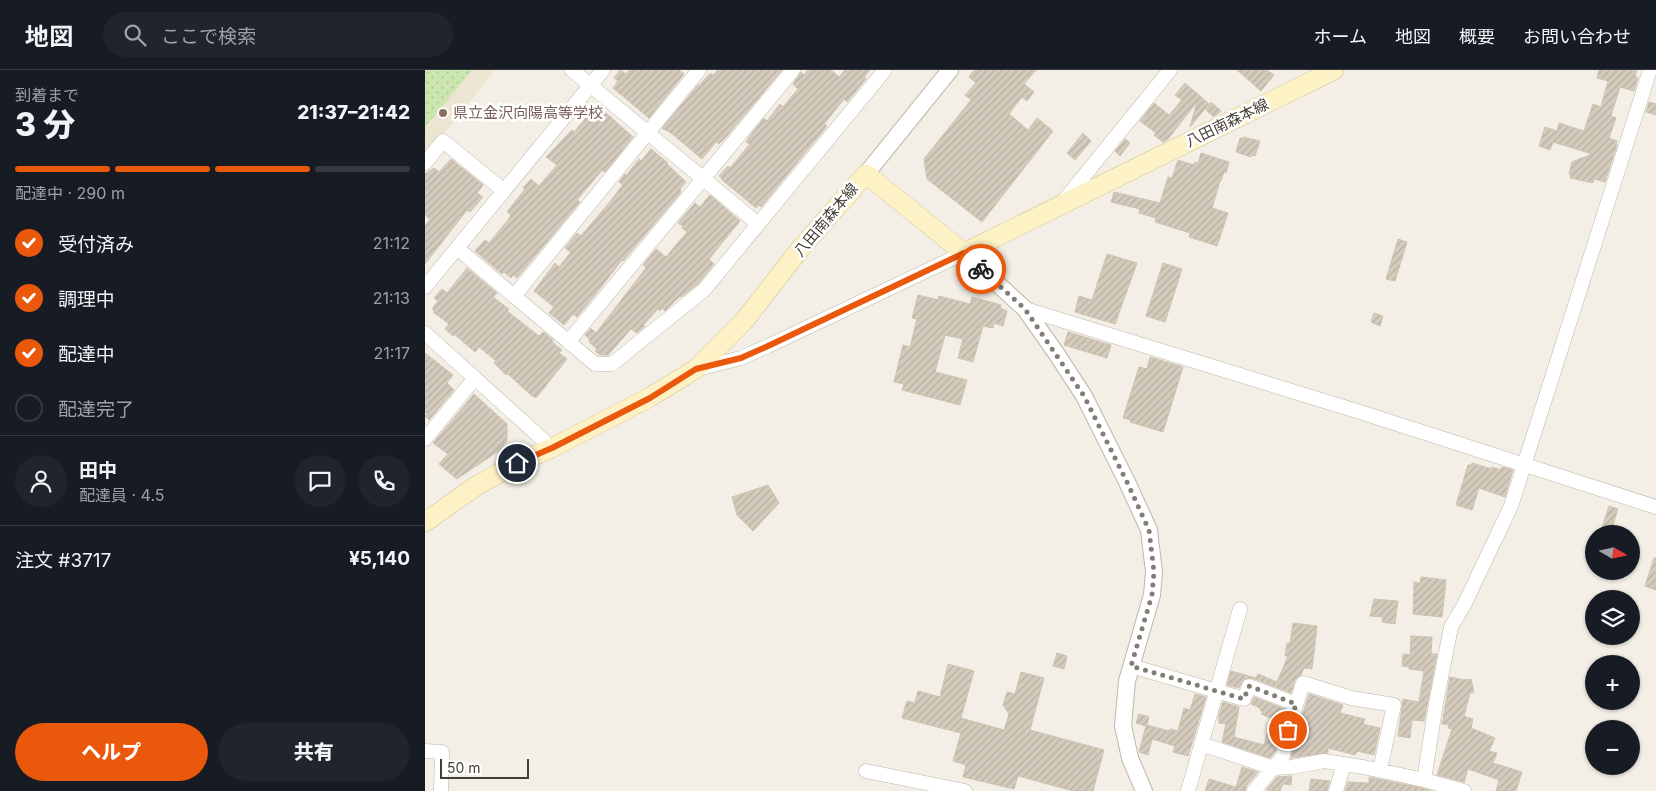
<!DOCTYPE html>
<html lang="ja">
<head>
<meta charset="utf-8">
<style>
	body { margin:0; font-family:Inter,"Noto Sans JP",sans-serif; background:#20242c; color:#f1f3f6; height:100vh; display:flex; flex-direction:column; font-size:19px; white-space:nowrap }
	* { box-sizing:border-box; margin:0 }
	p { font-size:16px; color:#9ea1a6 }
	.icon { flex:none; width:28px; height:28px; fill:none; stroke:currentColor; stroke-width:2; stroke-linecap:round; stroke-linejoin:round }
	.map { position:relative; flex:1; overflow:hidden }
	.drawer { display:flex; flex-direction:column; background:#171b24; width:425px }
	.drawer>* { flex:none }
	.needle { width:32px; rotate:99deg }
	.tools { position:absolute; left:1160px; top:455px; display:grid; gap:10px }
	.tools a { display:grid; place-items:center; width:55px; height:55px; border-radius:50%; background:#171b24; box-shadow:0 1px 4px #0004; font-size:25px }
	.scale { position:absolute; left:15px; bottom:12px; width:89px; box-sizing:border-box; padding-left:5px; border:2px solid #454036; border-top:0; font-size:14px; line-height:18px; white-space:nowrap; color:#454036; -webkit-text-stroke:4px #fff; paint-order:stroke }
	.pin { position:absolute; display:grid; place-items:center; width:42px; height:42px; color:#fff; margin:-21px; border:2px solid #fff; border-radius:50%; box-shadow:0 1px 5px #0007 }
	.courier { position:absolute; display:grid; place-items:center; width:50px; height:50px; margin:-25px; border:4px solid #ea580c; border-radius:50%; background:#fff; color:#222; box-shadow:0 1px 6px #0007 }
	.overview em { font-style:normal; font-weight:800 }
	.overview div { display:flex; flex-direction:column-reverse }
	.overview { display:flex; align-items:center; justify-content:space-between; height:85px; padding:0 15px }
	h1 { font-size:32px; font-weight:800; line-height:38px }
	.bar { display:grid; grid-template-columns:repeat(4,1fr); gap:8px 5px; align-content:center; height:60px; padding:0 15px }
	.bar i { height:6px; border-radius:4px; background:#363941 }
	.bar .current { background:#ea580c }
	.bar p { grid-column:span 4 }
	.line { display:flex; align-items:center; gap:12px; padding:0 15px; border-top:1px solid #363941 }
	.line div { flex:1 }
	.round { display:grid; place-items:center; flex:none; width:52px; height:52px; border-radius:26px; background:#20242c }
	ol { padding:0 15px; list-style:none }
	li { display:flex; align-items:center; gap:15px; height:55px }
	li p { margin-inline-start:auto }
	li .icon { padding:5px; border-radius:50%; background:#ea580c; color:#fff; stroke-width:4 }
	li:last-child { color:#9ea1a6 }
	li i { width:28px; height:28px; border:2px solid #363941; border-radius:50% }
	.cta { display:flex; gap:10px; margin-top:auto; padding:10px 15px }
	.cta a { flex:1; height:58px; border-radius:30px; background:#ea580c; color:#fff; font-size:20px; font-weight:800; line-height:58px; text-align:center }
	.cta a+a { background:#20242c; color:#f1f3f6 }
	header { display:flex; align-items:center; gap:30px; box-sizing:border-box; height:70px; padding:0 25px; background:#171b24; border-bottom:1px solid #363941 }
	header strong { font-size:24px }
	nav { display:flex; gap:28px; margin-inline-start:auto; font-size:18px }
	.search { width:350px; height:45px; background:#20242c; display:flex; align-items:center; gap:12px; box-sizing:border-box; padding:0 18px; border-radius:28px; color:#9ea1a6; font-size:19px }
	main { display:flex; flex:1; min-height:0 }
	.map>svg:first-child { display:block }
</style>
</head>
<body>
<header>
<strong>地図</strong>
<div class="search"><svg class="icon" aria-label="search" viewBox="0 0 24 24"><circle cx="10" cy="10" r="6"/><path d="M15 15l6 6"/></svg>ここで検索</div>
<nav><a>ホーム</a><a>地図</a><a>概要</a><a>お問い合わせ</a></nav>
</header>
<main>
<section class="drawer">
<div class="overview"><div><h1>3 分</h1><p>到着まで</p></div><em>21:37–21:42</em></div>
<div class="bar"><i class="current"></i><i class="current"></i><i class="current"></i><i></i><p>配達中 · 290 m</p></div>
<ol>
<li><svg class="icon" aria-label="check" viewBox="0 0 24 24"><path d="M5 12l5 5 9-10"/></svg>受付済み<p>21:12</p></li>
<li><svg class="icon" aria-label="check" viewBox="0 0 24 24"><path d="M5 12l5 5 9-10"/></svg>調理中<p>21:13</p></li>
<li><svg class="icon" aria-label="check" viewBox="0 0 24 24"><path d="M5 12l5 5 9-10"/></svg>配達中<p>21:17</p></li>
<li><i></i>配達完了</li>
</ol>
<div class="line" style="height:90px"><a class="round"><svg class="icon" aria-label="person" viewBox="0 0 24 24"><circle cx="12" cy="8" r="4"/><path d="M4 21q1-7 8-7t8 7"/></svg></a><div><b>田中</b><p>配達員 · 4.5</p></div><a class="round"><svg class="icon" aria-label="chat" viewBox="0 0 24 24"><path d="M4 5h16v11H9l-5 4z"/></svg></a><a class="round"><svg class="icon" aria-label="phone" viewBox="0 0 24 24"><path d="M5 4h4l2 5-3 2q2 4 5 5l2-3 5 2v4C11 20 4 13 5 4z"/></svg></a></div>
<div class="line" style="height:65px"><div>注文 #3717</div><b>¥5,140</b></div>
<div class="cta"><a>ヘルプ</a><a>共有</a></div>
</section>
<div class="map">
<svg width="1231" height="721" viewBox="0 0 1231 721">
	<defs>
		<pattern id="park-dots" width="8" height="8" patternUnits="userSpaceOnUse" patternTransform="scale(1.25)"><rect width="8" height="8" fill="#cce6b0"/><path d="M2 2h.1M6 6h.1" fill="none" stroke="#b1c698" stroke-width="1.8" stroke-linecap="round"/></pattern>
		<pattern id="building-hatch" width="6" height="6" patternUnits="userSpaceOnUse" patternTransform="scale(1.25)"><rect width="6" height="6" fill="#d4cbbc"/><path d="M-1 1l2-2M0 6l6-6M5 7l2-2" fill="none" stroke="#b7afa2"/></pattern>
	</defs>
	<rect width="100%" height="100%" fill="#f3efe6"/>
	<path fill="#ebe5d1" d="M 0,0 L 70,0 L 0,87 Z"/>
	<path fill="url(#park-dots)" d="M 0,0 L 47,0 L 0,57 Z"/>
	<path fill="url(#building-hatch)" stroke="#cec3b0" d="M 195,0 L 201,4 L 204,0 L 254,0 L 259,4 L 224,48 L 188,18 L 193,11 L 189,8 Z
		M 293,0 L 357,0 L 302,66 L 294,74 L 291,72 L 277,89 L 246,63 L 237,58 L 273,15 L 274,16 L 285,3 L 288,5 Z
		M 383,0 L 406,0 L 414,7 L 420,0 L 445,0 L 439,7 L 441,9 L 422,32 L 419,29 L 399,54 L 402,56 L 336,137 L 334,135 L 331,138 L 296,109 L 297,108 L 294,106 L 303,96 L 305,98 L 325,74 L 321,72 L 324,67 L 339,48 L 342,51 L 355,34 L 358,37 L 373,19 L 368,14 L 376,2 L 379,5 Z
		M 549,0 L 611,0 L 599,14 L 609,22 L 602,31 L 597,27 L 584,44 L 603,60 L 612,48 L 628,61 L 557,152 L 502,109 L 499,89 L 546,30 L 540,25 L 551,13 L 544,7 Z
		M 812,0 L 842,0 L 849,5 L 836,21 Z
		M 1174,0 L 1212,0 L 1210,6 L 1213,8 L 1209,21 L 1195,17 L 1186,46 L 1191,48 L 1184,68 L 1192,71 L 1191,74 L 1192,75 L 1180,112 L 1169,109 L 1168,113 L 1145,108 L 1146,105 L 1144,104 L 1147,92 L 1167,84 L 1128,72 L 1125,80 L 1114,76 L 1120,57 L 1132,61 L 1134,53 L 1159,61 L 1168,34 L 1176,37 L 1183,11 L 1172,8 Z
		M 760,13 L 784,34 L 765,57 L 772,32 L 743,69 L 738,72 L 729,65 L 731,63 L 715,51 L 729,33 L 744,45 L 757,30 L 750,25 Z
		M 786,32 L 796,41 L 789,47 L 781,40 Z
		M 1224,32 L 1231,34 L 1231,45 L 1221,42 Z
		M 172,35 L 208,67 L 180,102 L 177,100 L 152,130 L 155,132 L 92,208 L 88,205 L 86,208 L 79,202 L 77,204 L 50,181 L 60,170 L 64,173 L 83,150 L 86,145 L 82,142 L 100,119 L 98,118 L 106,109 L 114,116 L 132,95 L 121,87 L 147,60 L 149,62 Z
		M 658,63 L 666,71 L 650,90 L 642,83 Z
		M 818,67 L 835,71 L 830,86 L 827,85 L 826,87 L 811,82 L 815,68 L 818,69 Z
		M 700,69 L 705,73 L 695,86 L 690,81 Z
		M 226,79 L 243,93 L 242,94 L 261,112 L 255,119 L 256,122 L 198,191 L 197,190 L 166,230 L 152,247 L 148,244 L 139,255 L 124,243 L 129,237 L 109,221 L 130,193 L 134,197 L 146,182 L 140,178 L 152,163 L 156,166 L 183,134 L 198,115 L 194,112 L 200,104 L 201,106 L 214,89 L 216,91 Z
		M 776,83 L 804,92 L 801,103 L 799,102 L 796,111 L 795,111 L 787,138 L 803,143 L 792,176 L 764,167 L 765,163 L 730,152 L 731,148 L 714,143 L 715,139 L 686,132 L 689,122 L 735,133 L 743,107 L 747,108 L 753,90 L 769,95 L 770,92 L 773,93 Z
		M 26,89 L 58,115 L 52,123 L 58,127 L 45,142 L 42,140 L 0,194 L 0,156 L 5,149 L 0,145 L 0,104 L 9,98 L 14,102 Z
		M 285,125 L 315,151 L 284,189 L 289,194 L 273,214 L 256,227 L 255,226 L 240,241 L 237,238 L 235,241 L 233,239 L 218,255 L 220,256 L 212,263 L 206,259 L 183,285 L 175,285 L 170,281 L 172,279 L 164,272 L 165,270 L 160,265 L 166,258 L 171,263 L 221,198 L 218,195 L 231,179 L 241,187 L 262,162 L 257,158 L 258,156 L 253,153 L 270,133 L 275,137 Z
		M 973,169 L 982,172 L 970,211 L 961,209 Z
		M 682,184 L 712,193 L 690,254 L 650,242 L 654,226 L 667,230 Z
		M 738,193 L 757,199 L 740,252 L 721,246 Z
		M 42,198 L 72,223 L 68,227 L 84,239 L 82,241 L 114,266 L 118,262 L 128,270 L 127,272 L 137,280 L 134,283 L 142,289 L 111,328 L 109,326 L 108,327 L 83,304 L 81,305 L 69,293 L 71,291 L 54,277 L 50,282 L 29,264 L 28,266 L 20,259 L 24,254 L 8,242 L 10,241 L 7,239 L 13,231 L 9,228 L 17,219 L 22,223 Z
		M 493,225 L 513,230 L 514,226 L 545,234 L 547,227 L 576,235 L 575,238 L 582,241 L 578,256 L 569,253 L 568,258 L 558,256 L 548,292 L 533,288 L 538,269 L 520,265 L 510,302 L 542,310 L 535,335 L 477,320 L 479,314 L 469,312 L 478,275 L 485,277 L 492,249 L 487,248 Z
		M 949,243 L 958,246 L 955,256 L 946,252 Z
		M 643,262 L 686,275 L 682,288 L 639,275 Z
		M 0,283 L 28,305 L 22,313 L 29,320 L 4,350 L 0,346 L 2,344 L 0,342 Z
		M 725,287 L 758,297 L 738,362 L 705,352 L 706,350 L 698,348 L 714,297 L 722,299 Z
		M 49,324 L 82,354 L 82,371 L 75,380 L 32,409 L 14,394 L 23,384 L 8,373 Z
		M 1047,393 L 1067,399 L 1067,397 L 1076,400 L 1077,397 L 1088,400 L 1080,427 L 1054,418 L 1047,440 L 1031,435 L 1043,395 L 1046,395 Z
		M 343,415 L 354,433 L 328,461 L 312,445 L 307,427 Z
		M 1184,436 L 1193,439 L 1185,464 L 1175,464 Z
		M 1229,488 L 1231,488 L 1231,520 L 1220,516 Z
		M 996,507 L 1021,510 L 1017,547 L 988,544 L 989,512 L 995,513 Z
		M 949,529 L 973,531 L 970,554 L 957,552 L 958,547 L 945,546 Z
		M 868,553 L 892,556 L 887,599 L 879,598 L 876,605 L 870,610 L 866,623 L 827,608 L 818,610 L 814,618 L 802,615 L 806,601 L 831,608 L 833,604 L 852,612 L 863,586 L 860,586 L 862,573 L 865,573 Z
		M 986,566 L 1007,567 L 1006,584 L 1012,584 L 999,651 L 987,650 L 985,668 L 973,666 L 978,629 L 994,632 L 999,601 L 984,599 L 984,597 L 977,596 L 978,584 L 985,585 Z
		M 632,583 L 642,586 L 639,599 L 628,596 Z
		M 523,594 L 549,601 L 536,648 L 579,660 L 584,644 L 578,635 L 582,622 L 590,624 L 596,602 L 619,608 L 605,660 L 679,680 L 668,721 L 648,721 L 593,706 L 589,719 L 538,707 L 541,695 L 528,691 L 536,663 L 477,648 L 482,631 L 490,633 L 493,621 L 515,627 Z
		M 1025,607 L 1039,610 L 1046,609 L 1049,622 L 1045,623 L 1039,646 L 1048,649 L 1046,658 L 1070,668 L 1064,681 L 1072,683 L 1068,693 L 1097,702 L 1091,721 L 1071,721 L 1074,710 L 1043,699 L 1039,712 L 1012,705 L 1027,659 L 1023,658 L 1024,655 L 1017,654 Z
		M 770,624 L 781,627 L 763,686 L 748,682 L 750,676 L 727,669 L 723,685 L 714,682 L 721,656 L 711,653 L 714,644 L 724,647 L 722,655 L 744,661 L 745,659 L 753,661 L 759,638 L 765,640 Z
		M 884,624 L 918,635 L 915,643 L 940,649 L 938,654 L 955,658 L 949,685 L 932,681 L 930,685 L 903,678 L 903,683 L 866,688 L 872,662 Z
		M 829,627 L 860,639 L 854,658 L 850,682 L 845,688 L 797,672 L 801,654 L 794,653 L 794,648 L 793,648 L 798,632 L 814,637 L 809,667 L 839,675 L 846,648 L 836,644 L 838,642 L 835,640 L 835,638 L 826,634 Z
		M 817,697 L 833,702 L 822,715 L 820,721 L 780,721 L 784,709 L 811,717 Z
		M 867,706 L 866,715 L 858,714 L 855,721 L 842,721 L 842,719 L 852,707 Z
		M 944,707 L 997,718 L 1006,721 L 920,721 L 923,712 L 944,713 Z
		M 886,709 L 905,711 L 902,721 L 884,721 Z"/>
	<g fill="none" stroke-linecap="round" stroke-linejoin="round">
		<defs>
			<path id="minor" d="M 147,0 L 333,154
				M 0,93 L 18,71 L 79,121
				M 637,133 L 745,0
				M 32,178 L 170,294 L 187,294 L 279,220 L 460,0
				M 0,217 L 178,0
				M 89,226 L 274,0
				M 600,239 L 935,342 L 1231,437
				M 0,263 L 127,378
				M 143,272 L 368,0
				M 272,299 L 316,288 L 343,276 L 539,183
				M 0,369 L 50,308
				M 706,596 L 819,629 L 824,616 L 871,634
				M 776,674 L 849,698 L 867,697 L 899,691 L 938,697 L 999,710 L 1039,721
				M 0,681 L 17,682 L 16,721
				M 441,701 L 540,721
				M 999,710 L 1011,633 L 1026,557 L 1039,535 L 1086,436 L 1225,0
				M 763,721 L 815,539
				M 829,721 L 858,686 L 863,660 L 878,613 L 926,628 L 969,635 L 955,700
				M 911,721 L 919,694"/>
			<path id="tertiary" d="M 441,104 L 525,0
				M 539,183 L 600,239 L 631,283 L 659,326 L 702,412 L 724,460 L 729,502 L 727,525 L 702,611 L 698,656 L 705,688 L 719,721"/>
			<path id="secondary" d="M 0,452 L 51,416 L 92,393 L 127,378 L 225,327 L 271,299 L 319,251 L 375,179 L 441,104 L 539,183 L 909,0"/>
		</defs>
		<use href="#minor" stroke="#beb7a9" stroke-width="15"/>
		<use href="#tertiary" stroke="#beb7a9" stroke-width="18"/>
		<use href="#secondary" stroke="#d1c498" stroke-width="20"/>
		<use href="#minor" stroke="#fff" stroke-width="14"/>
		<use href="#tertiary" stroke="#fff" stroke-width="16"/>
		<use href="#secondary" stroke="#fdf1c6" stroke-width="19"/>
	</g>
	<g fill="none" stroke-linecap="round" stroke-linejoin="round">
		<path stroke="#827d74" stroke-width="5" stroke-dasharray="0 9" d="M 556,199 L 600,239 L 659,326 L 702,412 L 724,460 L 729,502 L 727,525 L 706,596 L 819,629 L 824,616 L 871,634 L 863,660"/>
		<path stroke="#ea580c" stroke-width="6" d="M 92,393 L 127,378 L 225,328 L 271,299 L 316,288 L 343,276 L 539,183 L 556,199"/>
	</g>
	<circle fill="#8d6e63" stroke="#fff" stroke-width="2" cx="18" cy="43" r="5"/>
	<g text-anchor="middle" stroke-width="5" stroke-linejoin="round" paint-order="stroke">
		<g font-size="15" fill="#785e54" stroke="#fff" text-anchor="start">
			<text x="28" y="48">県立金沢向陽高等学校</text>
		</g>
		<g font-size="15" fill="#454036" stroke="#fff">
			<text transform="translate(802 53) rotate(-26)" y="5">八田南森本線</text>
			<text transform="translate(401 150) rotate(-50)" y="5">八田南森本線</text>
		</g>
	</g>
</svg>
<div class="tools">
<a><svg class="needle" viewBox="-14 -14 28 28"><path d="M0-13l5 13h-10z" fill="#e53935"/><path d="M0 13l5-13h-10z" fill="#9ea1a6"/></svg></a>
<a><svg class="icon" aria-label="layers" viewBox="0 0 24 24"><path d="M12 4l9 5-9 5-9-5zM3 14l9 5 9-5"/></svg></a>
<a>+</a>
<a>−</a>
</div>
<div class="scale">50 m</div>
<div class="pin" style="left:863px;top:660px;background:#ea580c"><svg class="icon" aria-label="bag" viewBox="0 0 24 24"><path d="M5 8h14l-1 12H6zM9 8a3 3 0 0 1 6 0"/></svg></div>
<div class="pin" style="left:92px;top:393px;background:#1f2937"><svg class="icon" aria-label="home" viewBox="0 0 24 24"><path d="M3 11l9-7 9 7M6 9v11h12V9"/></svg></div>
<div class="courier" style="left:556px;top:199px"><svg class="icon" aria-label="bike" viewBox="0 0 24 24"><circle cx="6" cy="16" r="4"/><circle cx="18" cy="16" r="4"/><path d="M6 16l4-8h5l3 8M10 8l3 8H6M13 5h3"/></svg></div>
</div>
</main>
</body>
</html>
